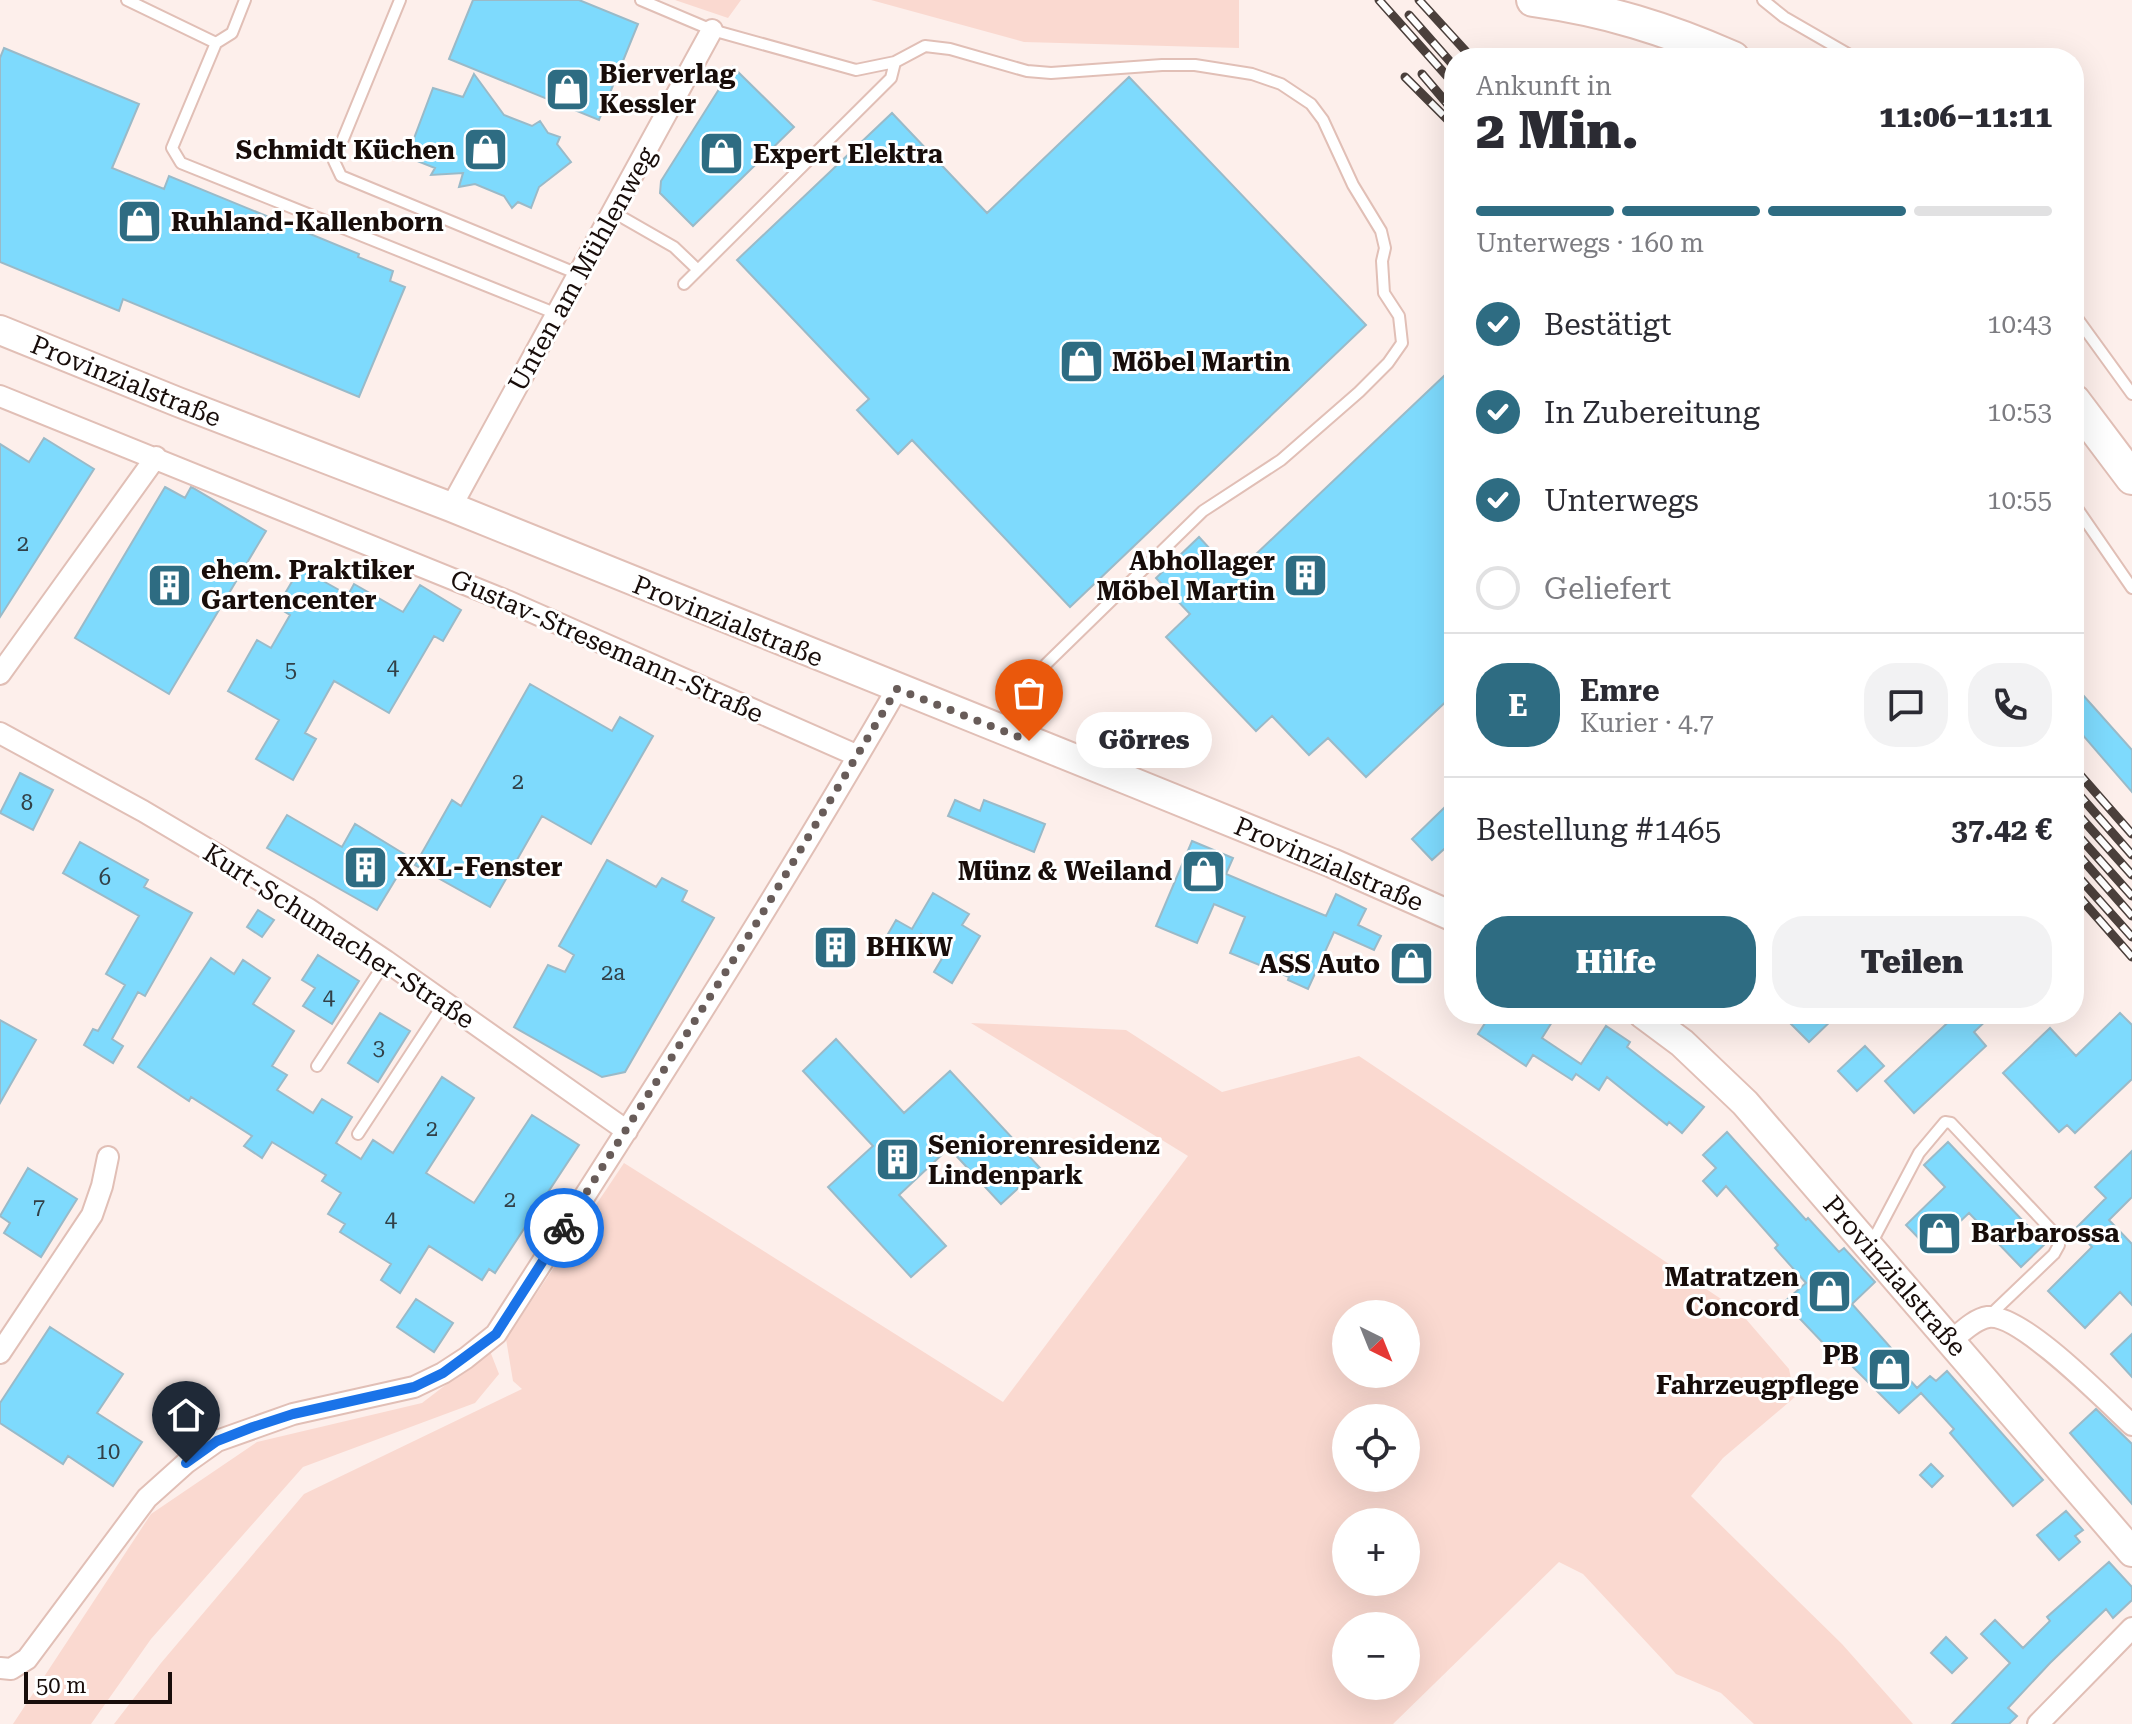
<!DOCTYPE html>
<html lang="de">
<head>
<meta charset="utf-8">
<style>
	body { margin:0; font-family:"Roboto Serif",serif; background:#f2f2f3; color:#2b2b33; height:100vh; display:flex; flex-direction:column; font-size:30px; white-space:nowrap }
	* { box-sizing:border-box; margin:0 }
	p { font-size:26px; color:#7c7c81 }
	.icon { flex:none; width:44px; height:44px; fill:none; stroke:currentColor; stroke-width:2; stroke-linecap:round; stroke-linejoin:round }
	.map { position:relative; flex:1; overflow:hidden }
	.panel { position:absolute; left:1444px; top:48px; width:640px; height:976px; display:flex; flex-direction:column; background:#fff; border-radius:32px; box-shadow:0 8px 32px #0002 }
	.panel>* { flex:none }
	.needle { width:52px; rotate:137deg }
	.tools { position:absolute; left:1332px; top:1300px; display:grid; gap:16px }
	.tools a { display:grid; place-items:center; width:88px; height:88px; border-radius:50%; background:#fff; box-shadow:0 8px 32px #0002; font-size:40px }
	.scale { position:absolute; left:24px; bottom:20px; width:148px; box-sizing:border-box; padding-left:8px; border:4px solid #180d0a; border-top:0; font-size:22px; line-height:28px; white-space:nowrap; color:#180d0a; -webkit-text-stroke:6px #fff; paint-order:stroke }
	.pin { position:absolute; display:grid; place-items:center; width:68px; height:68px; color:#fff; margin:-82px -34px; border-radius:50% 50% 50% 0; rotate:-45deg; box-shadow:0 0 8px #0007 }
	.pin .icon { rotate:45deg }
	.courier { position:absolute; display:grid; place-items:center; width:80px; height:80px; margin:-40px; border:6px solid #1a73e8; border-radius:50%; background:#fff; color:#222; box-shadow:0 2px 10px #0007 }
	.bubble { position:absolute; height:56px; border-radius:28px; background:#fff; box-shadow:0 8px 32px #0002; font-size:26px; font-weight:800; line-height:56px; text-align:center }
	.headline em { font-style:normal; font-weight:800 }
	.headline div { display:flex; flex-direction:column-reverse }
	.headline { display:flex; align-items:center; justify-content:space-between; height:136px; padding:0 32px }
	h1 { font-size:52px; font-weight:800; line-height:60px }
	.bar { display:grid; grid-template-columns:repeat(4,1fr); gap:12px 8px; align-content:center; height:96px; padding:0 32px }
	.bar i { height:10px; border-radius:6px; background:#e1e1e2 }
	.bar .on { background:#2e6c82 }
	.bar p { grid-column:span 4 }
	.line { display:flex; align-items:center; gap:20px; padding:0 32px; border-top:2px solid #e1e1e2 }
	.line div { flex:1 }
	.round { display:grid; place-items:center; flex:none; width:84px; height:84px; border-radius:32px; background:#f2f2f3 }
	ol { padding:0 32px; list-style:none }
	li { display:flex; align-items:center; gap:24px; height:88px }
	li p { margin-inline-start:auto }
	li .icon { padding:8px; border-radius:50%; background:#2e6c82; color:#fff; stroke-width:4 }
	li:last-child { color:#7c7c81 }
	li i { width:44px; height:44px; border:4px solid #e1e1e2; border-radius:50% }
	.primary-button { display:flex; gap:16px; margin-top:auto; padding:16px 32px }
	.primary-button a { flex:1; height:92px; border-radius:32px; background:#2e6c82; color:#fff; font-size:32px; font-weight:800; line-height:92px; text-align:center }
	.primary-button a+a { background:#f2f2f3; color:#2b2b33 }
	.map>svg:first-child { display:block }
</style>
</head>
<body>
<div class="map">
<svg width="2132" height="1724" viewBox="0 0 2132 1724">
	<rect width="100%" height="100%" fill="#fdefeb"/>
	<path fill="#fad9d0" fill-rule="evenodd" d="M 675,0 L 741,0 L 728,18 Z
		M 871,0 L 1239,0 L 1239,48 L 1024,42 Z
		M 971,1023 L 1126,1030 L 1222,1092 L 1359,1056 L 1739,1311 L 1789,1369 L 1795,1397 L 1723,1458 L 1691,1496 L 1842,1644 L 1913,1724 L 1754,1724 L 1721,1693 L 1676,1674 L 1583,1574 L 1559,1562 L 1393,1724 L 114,1724 L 161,1663 L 304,1494 L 522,1389 L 513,1381 L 506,1339 L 624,1163 L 1003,1402 L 1188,1156 ZM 1406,1314 L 1406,1374 L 1346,1374 L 1346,1314 ZM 1346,1418 L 1406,1418 L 1406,1478 L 1346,1478 ZM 1406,1522 L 1406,1582 L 1346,1582 L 1346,1522 ZM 1406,1626 L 1406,1686 L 1346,1686 L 1346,1626 Z
		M 490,1351 L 499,1374 L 475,1403 L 303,1467 L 151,1639 L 91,1724 L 13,1724 L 151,1514 L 257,1442 L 422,1403 Z"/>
	<path fill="#7edafd" stroke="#9abac8" stroke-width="2" d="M 473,0 L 579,0 L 638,24 L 599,120 L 449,59 Z
		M 4,48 L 139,104 L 112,168 L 164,189 L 169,176 L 359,254 L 358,257 L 393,271 L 390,281 L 405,287 L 359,397 L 123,299 L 119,311 L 0,262 L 0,58 Z
		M 733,67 L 794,127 L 693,226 L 660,193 L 661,181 Z
		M 474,74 L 504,115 L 532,126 L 540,121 L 548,133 L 560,137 L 557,144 L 571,162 L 539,187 L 531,208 L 518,202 L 512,208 L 504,196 L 475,184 L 459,187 L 463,173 L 431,175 L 435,168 L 407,157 L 433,88 L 463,97 Z
		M 1129,77 L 1366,325 L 1070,607 L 912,440 L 898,454 L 857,410 L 869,399 L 737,260 L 892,113 L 987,213 Z
		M 1445,375 L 1454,385 L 1454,694 L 1366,777 L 1328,738 L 1309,755 L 1272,716 L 1256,731 L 1166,637 L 1190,614 L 1156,578 L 1199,537 L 1234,575 Z
		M 44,438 L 94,469 L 0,617 L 0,444 L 29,462 Z
		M 165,487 L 185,498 L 191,487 L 193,488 L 266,531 L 169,694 L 75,638 Z
		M 300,568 L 348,595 L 354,584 L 403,612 L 420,585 L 461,610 L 443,641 L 434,636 L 389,713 L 334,681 L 305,733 L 316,739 L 293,780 L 256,759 L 279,720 L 228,691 L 257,640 L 271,648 L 290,615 L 277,607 Z
		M 530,684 L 612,731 L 620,717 L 653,736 L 591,844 L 542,816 L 490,907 L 415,865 L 452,800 L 461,806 Z
		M 2074,685 L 2132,750 L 2132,792 L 2074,725 Z
		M 20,773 L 53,790 L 33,830 L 0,813 Z
		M 955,800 L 980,811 L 984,800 L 1045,824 L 1034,852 L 948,816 Z
		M 1444,808 L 1454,819 L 1454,840 L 1432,860 L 1412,839 Z
		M 287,815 L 342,847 L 355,824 L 409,857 L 377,910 L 267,848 Z
		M 1192,841 L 1233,858 L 1226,874 L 1326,916 L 1336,894 L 1366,909 L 1358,925 L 1381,936 L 1374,950 L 1334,932 L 1308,989 L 1288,980 L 1289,977 L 1230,953 L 1245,917 L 1214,904 L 1197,943 L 1156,926 Z
		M 80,842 L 148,880 L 144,887 L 192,913 L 145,996 L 138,992 L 112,1039 L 123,1046 L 113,1063 L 84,1045 L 93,1029 L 98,1031 L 125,985 L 106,974 L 139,916 L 63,873 Z
		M 607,860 L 656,887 L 662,878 L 687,891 L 682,901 L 714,918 L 625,1072 L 602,1077 L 514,1027 L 548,965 L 565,972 L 574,955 L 559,946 Z
		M 933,893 L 969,914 L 962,925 L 980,936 L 952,983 L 934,972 L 947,950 L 921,934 L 908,956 L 884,941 L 896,920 L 912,929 Z
		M 258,910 L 274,920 L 262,937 L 247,927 Z
		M 1420,948 L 1429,971 L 1402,980 L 1394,957 Z
		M 318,955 L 359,981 L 332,1024 L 303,1006 L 315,988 L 302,980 Z
		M 211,958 L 234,974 L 243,960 L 270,978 L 253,1004 L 294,1031 L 272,1066 L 287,1075 L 277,1090 L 313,1113 L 322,1099 L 352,1117 L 336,1143 L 361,1159 L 373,1140 L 393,1153 L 442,1077 L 474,1098 L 426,1173 L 474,1203 L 532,1115 L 579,1145 L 495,1273 L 489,1269 L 482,1280 L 429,1246 L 400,1293 L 381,1280 L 391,1264 L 340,1232 L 345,1224 L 328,1214 L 341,1193 L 322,1181 L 326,1175 L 272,1142 L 262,1158 L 244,1146 L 252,1136 L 191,1097 L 189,1101 L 138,1067 Z
		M 380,1013 L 410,1031 L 378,1082 L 348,1063 Z
		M 2120,1013 L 2132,1025 L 2132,1079 L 2075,1133 L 2067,1125 L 2059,1132 L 2003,1073 L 2050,1028 L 2076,1056 Z
		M 1491,1014 L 1557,1014 L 1542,1038 L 1581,1064 L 1606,1026 L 1630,1042 L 1627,1047 L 1704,1107 L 1682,1133 L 1669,1122 L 1667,1125 L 1607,1077 L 1599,1090 L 1576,1074 L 1572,1080 L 1533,1055 L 1526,1066 L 1478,1034 Z
		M 1781,1014 L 1838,1014 L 1809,1042 Z
		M 1957,1014 L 1993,1014 L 1974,1032 L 1986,1046 L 1914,1113 L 1885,1081 Z
		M 0,1020 L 36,1040 L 0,1103 Z
		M 836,1039 L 904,1113 L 950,1071 L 1040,1168 L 1001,1204 L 949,1148 L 899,1195 L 946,1246 L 911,1277 L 828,1187 L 873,1146 L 803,1071 Z
		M 1865,1046 L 1884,1066 L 1857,1091 L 1838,1071 Z
		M 1727,1132 L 1806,1220 L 1808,1218 L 1839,1252 L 1844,1248 L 1875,1282 L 1852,1304 L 1891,1348 L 1886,1353 L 1917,1388 L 1930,1376 L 1936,1381 L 1947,1371 L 2043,1480 L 2013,1506 L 1950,1433 L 1954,1429 L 1921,1393 L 1899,1413 L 1847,1361 L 1843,1364 L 1784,1302 L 1806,1283 L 1775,1248 L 1778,1245 L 1726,1186 L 1717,1196 L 1703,1181 L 1716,1168 L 1703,1155 Z
		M 1948,1142 L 2045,1244 L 2021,1267 L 1969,1213 L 1930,1250 L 1906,1225 L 1945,1187 L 1924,1165 Z
		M 2132,1151 L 2132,1197 L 2109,1220 L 2132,1244 L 2132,1305 L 2120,1292 L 2085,1328 L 2048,1291 L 2092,1247 L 2075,1229 L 2106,1198 L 2095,1187 Z
		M 28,1168 L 77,1199 L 41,1257 L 4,1233 L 10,1223 L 0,1216 Z
		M 416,1299 L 453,1323 L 434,1352 L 397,1327 Z
		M 50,1327 L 123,1374 L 97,1413 L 142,1442 L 113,1486 L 68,1456 L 63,1464 L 0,1423 L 0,1403 Z
		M 2132,1334 L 2132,1377 L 2111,1354 Z
		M 2096,1409 L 2132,1444 L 2132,1504 L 2070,1433 Z
		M 1931,1464 L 1943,1476 L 1932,1487 L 1920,1475 Z
		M 2066,1511 L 2083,1530 L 2075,1536 L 2080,1542 L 2059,1560 L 2037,1535 Z
		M 2109,1562 L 2132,1587 L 2132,1600 L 2113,1618 L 2106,1609 L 2050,1663 L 2008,1708 L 2017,1716 L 2009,1724 L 1952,1724 L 2010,1663 L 1981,1634 L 1995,1620 L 2023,1648 L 2050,1621 L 2047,1617 Z
		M 1946,1637 L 1967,1658 L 1952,1673 L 1931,1653 Z"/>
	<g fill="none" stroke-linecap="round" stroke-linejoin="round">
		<defs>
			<path id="service" d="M 127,0 L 216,43 L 172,148 L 181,163 L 557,314
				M 400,0 L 334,161 L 341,176 L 578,274
				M 641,0 L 712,30 L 856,70 L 895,62 L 925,46 L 950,49 L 1027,71 L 1051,73 L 1162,65 L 1195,65 L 1252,74 L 1281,84 L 1311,104 L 1323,120 L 1353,185 L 1381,231 L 1385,248 L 1382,261 L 1384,293 L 1399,316 L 1402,343 L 1388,363 L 1359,392 L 1281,460 L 1203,511 L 1041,669
				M 1763,0 L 1784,17 L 1855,58
				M 216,43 L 232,33 L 245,0
				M 613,212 L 674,247 L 698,270
				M 684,284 L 891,78 L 895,62
				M 2074,314 L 2132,394
				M 2074,504 L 2132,588
				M 317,1066 L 386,961
				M 358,1134 L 444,1003
				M 1871,1244 L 1919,1153 L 1945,1122 L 1951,1123 L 2057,1236 L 2059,1245 L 2054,1254 L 1988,1317"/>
			<path id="minor" d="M 0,396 L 507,601 L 858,756
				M 451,507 L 712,30
				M 0,674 L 156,457
				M 0,733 L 143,811 L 307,908 L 386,961 L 627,1131
				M 1951,1341 C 1961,1333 1974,1319 1988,1317 C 2021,1313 2106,1401 2132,1425
				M 0,1353 L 92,1215 L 102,1186 L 108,1157
				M 0,1668 L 11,1669 L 27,1659 L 147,1498 L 186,1463 L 217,1441 L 293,1414 L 414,1387 L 443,1373 L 466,1358 L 496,1334 C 633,1121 771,908 897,689
				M 2038,1724 L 2132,1628"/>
			<path id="secondary" d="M 0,330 L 178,402 L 451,507 L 1135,783 L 1332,863 L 1454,917
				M 1643,1014 L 1682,1043 L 1745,1103 L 2132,1552"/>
			<path id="trunk" d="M 1533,0 C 1606,10 1667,29 1733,58
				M 2074,401 L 2132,478"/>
		</defs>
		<use href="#service" stroke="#e1bfb6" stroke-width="14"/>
		<use href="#minor" stroke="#e1bfb6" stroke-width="24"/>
		<use href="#secondary" stroke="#e1bfb6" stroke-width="32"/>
		<use href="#trunk" stroke="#e1bfb6" stroke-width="36"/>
		<use href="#service" stroke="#fff" stroke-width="10"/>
		<use href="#minor" stroke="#fff" stroke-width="20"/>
		<use href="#secondary" stroke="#fff" stroke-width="28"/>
		<use href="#trunk" stroke="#fff" stroke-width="32"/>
		<defs>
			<path id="rail" d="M 1379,0 L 1454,84
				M 1419,0 L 1472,58
				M 1409,15 L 1454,66
				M 1422,74 L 1451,108
				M 1405,77 L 1454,126
				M 1451,144 L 1454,147
				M 2074,768 L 2132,834
				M 2074,789 L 2132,855
				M 2074,810 L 2132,875
				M 2074,831 L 2132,896
				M 2074,850 L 2132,916
				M 2074,872 L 2132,937
				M 2074,891 L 2132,957"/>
		</defs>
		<use href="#rail" stroke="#4b403c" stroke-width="9"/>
		<use href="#rail" stroke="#fff" stroke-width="6" stroke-dasharray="18" stroke-linecap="butt"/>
	</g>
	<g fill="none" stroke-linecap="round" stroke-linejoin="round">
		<path stroke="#685c59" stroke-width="8" stroke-dasharray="0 14.4" d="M 564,1228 L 756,924 L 897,689 L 1029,741"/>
		<path stroke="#1a73e8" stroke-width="10" d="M 186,1463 L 217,1441 L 253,1427 L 293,1414 L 414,1387 L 443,1373 L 496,1334 L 564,1228"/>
	</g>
	<defs>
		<symbol id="shop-square" viewBox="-11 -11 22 22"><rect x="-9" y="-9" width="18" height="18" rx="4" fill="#2e6c82" stroke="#fff"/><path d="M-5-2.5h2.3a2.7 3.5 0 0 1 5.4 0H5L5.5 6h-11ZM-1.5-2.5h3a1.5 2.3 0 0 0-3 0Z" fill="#fff"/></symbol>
		<symbol id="building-square" viewBox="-11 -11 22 22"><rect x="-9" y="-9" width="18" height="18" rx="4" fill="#2e6c82" stroke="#fff"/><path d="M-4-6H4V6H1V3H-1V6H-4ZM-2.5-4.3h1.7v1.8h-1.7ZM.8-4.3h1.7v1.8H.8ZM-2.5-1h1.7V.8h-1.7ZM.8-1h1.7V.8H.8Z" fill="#fff"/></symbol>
	</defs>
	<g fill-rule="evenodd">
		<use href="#shop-square" x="542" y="64" width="51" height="51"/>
		<use href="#shop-square" x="460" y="124" width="51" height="51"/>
		<use href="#shop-square" x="696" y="128" width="51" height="51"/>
		<use href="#shop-square" x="114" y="196" width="51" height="51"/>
		<use href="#shop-square" x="1056" y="336" width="51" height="51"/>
		<use href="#building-square" x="1280" y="550" width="51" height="51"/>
		<use href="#building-square" x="144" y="560" width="51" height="51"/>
		<use href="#building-square" x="340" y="842" width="51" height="51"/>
		<use href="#shop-square" x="1178" y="846" width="51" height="51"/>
		<use href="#building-square" x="810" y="922" width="51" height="51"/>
		<use href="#shop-square" x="1386" y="938" width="51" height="51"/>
		<use href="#building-square" x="872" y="1134" width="51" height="51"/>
		<use href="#shop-square" x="1914" y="1208" width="51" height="51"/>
		<use href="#shop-square" x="1804" y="1266" width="51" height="51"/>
		<use href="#shop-square" x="1864" y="1344" width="51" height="51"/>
	</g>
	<g text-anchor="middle" stroke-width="6" stroke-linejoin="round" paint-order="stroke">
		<g font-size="22" fill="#324047">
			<text x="23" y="551">2</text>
			<text x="393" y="675">4</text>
			<text x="291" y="677">5</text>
			<text x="518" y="789">2</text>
			<text x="27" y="810">8</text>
			<text x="105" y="885">6</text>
			<text x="613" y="980">2a</text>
			<text x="329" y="1005">4</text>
			<text x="379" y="1055">3</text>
			<text x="432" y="1136">2</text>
			<text x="510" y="1207">2</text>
			<text x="39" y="1214">7</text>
			<text x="391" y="1227">4</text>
			<text x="108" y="1459">10</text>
		</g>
		<g font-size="26" font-weight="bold" fill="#180d0a" stroke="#fff" text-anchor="start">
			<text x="599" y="83">Bierverlag<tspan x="599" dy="30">Kessler</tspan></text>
			<text x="455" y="159" text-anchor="end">Schmidt Küchen</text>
			<text x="753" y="163">Expert Elektra</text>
			<text x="171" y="231">Ruhland-Kallenborn</text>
			<text x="1112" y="371">Möbel Martin</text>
			<text x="1275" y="570" text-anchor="end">Abhollager<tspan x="1275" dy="30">Möbel Martin</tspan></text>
			<text x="201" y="579">ehem. Praktiker<tspan x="201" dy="30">Gartencenter</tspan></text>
			<text x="397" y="876">XXL-Fenster</text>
			<text x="1172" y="880" text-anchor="end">Münz &amp; Weiland</text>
			<text x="866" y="956">BHKW</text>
			<text x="1380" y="973" text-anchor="end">ASS Auto</text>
			<text x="928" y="1154">Seniorenresidenz<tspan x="928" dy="30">Lindenpark</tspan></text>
			<text x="1971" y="1242">Barbarossa</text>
			<text x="1799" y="1286" text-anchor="end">Matratzen<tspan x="1799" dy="30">Concord</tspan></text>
			<text x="1859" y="1364" text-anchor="end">PB<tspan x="1859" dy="30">Fahrzeugpflege</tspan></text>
		</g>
		<g font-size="26" fill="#180d0a" stroke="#fff">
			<text transform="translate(582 269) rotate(-61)" y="9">Unten am Mühlenweg</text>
			<text transform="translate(126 381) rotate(22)" y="9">Provinzialstraße</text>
			<text transform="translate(728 621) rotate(22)" y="9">Provinzialstraße</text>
			<text transform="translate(607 646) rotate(24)" y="9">Gustav-Stresemann-Straße</text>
			<text transform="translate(1329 864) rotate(23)" y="9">Provinzialstraße</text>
			<text transform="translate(339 936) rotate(33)" y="9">Kurt-Schumacher-Straße</text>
			<text transform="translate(1895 1276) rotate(49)" y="9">Provinzialstraße</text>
		</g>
	</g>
</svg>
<div class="tools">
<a><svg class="needle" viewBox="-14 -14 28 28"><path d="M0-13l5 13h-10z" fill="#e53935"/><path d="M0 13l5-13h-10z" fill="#7c7c81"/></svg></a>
<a><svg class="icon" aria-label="locate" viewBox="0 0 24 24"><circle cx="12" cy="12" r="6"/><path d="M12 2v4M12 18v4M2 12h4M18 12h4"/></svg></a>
<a>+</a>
<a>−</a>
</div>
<div class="scale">50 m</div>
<div class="pin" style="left:1029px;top:741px;background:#ea580c"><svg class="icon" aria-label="bag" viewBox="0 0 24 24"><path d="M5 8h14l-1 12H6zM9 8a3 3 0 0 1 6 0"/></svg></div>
<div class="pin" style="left:186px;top:1463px;background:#1f2937"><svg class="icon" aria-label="home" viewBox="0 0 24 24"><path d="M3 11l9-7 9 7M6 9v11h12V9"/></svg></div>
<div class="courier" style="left:564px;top:1228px"><svg class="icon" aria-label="bike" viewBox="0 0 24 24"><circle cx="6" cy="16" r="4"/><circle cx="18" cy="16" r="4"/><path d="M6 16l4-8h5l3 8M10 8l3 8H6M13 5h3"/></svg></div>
<div class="bubble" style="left:1076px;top:712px;width:136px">Görres</div>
<section class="panel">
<div class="headline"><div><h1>2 Min.</h1><p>Ankunft in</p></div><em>11:06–11:11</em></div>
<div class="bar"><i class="on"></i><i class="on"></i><i class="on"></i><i></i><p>Unterwegs · 160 m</p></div>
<ol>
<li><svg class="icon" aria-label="check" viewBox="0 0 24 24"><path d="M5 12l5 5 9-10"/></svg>Bestätigt<p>10:43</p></li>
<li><svg class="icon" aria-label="check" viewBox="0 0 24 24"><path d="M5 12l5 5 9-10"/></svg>In Zubereitung<p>10:53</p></li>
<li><svg class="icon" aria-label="check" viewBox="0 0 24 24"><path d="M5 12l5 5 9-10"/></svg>Unterwegs<p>10:55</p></li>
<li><i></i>Geliefert</li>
</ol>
<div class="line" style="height:144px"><b class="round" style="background:#2e6c82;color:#fff">E</b><div><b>Emre</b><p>Kurier · 4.7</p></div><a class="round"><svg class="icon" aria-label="chat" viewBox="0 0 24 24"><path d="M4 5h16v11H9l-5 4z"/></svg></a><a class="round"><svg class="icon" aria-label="phone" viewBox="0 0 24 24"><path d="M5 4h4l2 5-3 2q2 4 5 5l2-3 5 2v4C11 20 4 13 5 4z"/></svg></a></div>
<div class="line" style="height:104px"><div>Bestellung #1465</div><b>37.42 €</b></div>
<div class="primary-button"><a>Hilfe</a><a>Teilen</a></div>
</section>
</div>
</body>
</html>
